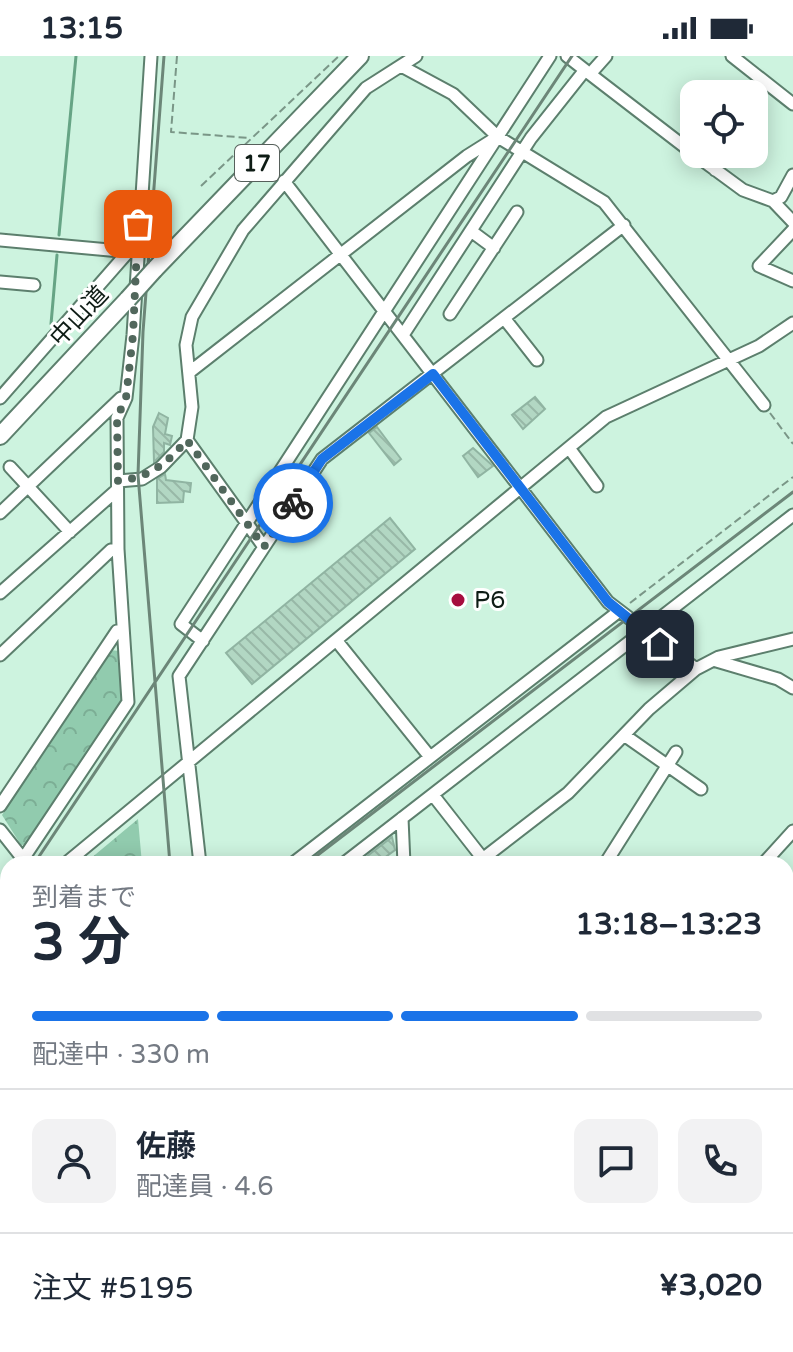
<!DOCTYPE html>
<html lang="ja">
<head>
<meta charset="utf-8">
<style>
	body { margin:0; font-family:"Varela Round","Noto Sans JP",sans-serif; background:#f2f2f3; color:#1f2937; height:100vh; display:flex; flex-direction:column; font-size:30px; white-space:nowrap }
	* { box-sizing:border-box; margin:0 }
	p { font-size:26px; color:#747a83 }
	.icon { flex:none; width:44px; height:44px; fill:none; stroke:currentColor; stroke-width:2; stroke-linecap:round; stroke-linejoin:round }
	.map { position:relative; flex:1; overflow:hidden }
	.details { position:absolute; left:0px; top:800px; width:794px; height:496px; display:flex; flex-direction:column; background:#fff; border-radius:24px 24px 0 0; box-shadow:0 4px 20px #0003 }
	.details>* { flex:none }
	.controls { position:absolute; left:680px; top:24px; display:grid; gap:16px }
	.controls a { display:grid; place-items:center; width:88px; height:88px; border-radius:16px; background:#fff; box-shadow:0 4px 20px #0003; font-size:40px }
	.pin { position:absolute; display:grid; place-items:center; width:68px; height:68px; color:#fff; margin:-34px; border-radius:16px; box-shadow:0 4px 12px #0006 }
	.courier { position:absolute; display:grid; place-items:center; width:80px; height:80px; margin:-40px; border:6px solid #1a73e8; border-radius:50%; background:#fff; color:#222; box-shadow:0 2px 10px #0007 }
	.summary em { font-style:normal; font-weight:700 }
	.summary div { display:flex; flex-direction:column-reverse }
	.summary { display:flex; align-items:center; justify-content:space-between; height:136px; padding:0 32px }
	h1 { font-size:52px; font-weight:700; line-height:60px }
	.bar { display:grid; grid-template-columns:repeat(4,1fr); gap:12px 8px; align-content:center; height:96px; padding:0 32px }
	.bar i { height:10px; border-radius:6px; background:#e0e1e3 }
	.bar .on { background:#1a73e8 }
	.bar p { grid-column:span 4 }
	.line { display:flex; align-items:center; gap:20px; padding:0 32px; border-top:2px solid #e0e1e3 }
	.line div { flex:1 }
	.round { display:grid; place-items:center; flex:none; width:84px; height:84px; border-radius:16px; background:#f2f2f3 }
	.status { display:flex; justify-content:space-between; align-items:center; height:56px; padding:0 40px; background:#fff; direction:ltr }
	.status svg { height:22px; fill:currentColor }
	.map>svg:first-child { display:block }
</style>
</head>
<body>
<div class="status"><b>13:15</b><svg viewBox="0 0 49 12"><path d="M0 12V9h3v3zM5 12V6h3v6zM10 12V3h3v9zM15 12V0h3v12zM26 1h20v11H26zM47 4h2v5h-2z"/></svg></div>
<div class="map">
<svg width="793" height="1296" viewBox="0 0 793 1296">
	<defs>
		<pattern id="forest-crowns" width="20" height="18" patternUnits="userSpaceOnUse" patternTransform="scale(2)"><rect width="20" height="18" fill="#91cbae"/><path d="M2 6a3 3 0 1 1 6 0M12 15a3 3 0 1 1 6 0" fill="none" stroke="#7cae95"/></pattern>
		<pattern id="building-back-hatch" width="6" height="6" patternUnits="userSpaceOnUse" patternTransform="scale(2)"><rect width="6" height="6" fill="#b2d7c3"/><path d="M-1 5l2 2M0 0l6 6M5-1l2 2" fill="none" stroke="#98b8a7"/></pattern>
	</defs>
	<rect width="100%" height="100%" fill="#cdf3df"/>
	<path fill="url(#forest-crowns)" d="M 110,594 L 119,595 L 123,645 L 29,788 L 21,789 L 2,759 Z
		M 138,763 L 142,808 L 84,808 Z"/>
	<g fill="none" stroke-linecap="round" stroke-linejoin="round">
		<path stroke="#66a485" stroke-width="3" d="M 59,179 L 76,0
			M 51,268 L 57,199
			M 744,1288 L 746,1296"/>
		<path stroke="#66a485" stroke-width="20" d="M 786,1060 L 793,1057
			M 786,1129 L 793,1149
			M 786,1180 L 793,1176"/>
	</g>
	<path fill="url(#building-back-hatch)" stroke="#90b4a2" stroke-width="2" d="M 535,341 L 545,353 L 523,373 L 512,359 Z
		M 159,357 L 168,362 L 165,378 L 172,380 L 170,389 L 164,387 L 164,396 L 154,406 L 153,371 Z
		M 377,371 L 401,403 L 394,409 L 369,377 Z
		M 473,392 L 493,410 L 478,421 L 463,400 Z
		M 165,418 L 166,424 L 191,427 L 190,436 L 184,435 L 183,446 L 157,447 L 157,423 Z
		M 390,462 L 415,493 L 252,628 L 226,597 Z
		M 392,781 L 395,794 L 376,808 L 357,808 Z"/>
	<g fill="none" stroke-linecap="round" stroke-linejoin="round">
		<defs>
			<path id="minor" d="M 567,0 L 590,18 L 606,0
				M 732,0 L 793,48
				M 403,11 L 453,38 L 498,81 L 604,146 L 764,349
				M 590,18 L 694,98
				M 694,98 L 743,134 L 773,145 L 793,166
				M 715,114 L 725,98
				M 284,125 L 608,546 L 696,613
				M 773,145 L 781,141 L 793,119
				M 793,174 L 759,210 L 793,225
				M 471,175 L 494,192
				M 0,184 L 131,196
				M 0,226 L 34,229
				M 450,258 L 517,156
				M 504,262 L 537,304
				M 403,279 L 531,82 L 585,14
				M 191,315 L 467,100 L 494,83
				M 0,342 L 128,196
				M 187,384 L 264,491
				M 569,392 L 597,430
				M 10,411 L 70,476
				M 118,425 L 142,423 L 161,411 L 187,384 L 192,351 L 186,289 L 192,261 L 243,174 L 366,32 L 416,0
				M 0,457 L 121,342 L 125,342
				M 0,537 L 117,434
				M 336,584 L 430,701
				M 203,585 L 181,568 L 550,0
				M 0,599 L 111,494 L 118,493 L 117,362 L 126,342 L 133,279 L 151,0
				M 713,604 L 778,623 L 793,632
				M 624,679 L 701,733
				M 433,739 L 487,808
				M 0,750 L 117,575 L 122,574
				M 402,762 L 404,808
				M 0,774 L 27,808
				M 23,803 L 128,646 L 118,493
				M 65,808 L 606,361 L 759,290 L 793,267
				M 200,808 L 179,620 L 322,403 L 624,169
				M 292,808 L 618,556
				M 343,808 L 793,459
				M 476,808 L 568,737 L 649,653 L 696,613 L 719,601 L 793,583
				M 605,808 L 676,696
				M 763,808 L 793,775
				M 786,854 L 793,852
				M 0,863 L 8,856
				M 0,903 L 8,891
				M 786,948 L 793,936
				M 0,1032 L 8,1026
				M 0,1081 L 8,1074
				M 0,1176 L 8,1165
				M 0,1251 L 8,1258
				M 786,1275 L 793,1274
				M 278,1288 L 285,1296
				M 478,1288 L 478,1296
				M 708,1288 L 720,1296
				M 777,1288 L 778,1296
				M 11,1296 L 17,1288
				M 58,1296 L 65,1288
				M 162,1296 L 169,1288
				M 317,1296 L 326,1288
				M 435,1296 L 447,1288
				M 549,1296 L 551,1288"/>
			<path id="highway" d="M 154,214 L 360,0
				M 0,380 L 128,243"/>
		</defs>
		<use href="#minor" stroke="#5c7f6d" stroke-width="15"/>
		<use href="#highway" stroke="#5c7f6d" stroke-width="20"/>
		<path stroke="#7a9687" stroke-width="2" stroke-dasharray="8 4" stroke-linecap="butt" d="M 177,0 L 171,76 L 250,82
			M 201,130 L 339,0
			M 770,357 L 793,388
			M 630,547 L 793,421"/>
		<use href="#minor" stroke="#fff" stroke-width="11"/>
		<use href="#highway" stroke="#fff" stroke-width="16"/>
		<path stroke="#6c8678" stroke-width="3" d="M 164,0 L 143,276 L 138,419 L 170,808
			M 34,808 L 572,0
			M 306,808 L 793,436
			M 0,860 L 8,847
			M 0,1045 L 8,1038
			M 32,1296 L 39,1288"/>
		<defs>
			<path id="highway-bridge" d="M 128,243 L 154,214"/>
		</defs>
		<use href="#highway-bridge" stroke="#5c7f6d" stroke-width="20" stroke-linecap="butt"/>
		<use href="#highway-bridge" stroke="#fff" stroke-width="16"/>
	</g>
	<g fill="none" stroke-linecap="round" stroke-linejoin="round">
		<path stroke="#51675c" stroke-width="8" stroke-dasharray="0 14.4" d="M 138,168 L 133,279 L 126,342 L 117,362 L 118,425 C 150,421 165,409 187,384 L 264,491 L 293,447"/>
		<path stroke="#1a73e8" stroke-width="10" d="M 293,447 L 322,403 L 433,318 L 608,546 L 660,588"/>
	</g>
	<circle fill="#a60d3e" stroke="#fff" stroke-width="3" cx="458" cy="544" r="8"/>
	<g text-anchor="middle" stroke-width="6" stroke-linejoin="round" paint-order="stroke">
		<rect fill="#fff" stroke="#56605b" stroke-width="2" x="235" y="89" width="44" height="36" rx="6"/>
		<g font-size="22" font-weight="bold" fill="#0e1c15">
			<text x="257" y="115">17</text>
		</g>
		<g font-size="24" fill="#0e1c15" stroke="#fff">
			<text transform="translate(79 260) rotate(-47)" y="8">中山道</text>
		</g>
		<g font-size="24" fill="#0e1c15" stroke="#fff" text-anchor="start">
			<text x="474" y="552">P6</text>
		</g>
	</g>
</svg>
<div class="controls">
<a><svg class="icon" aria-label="locate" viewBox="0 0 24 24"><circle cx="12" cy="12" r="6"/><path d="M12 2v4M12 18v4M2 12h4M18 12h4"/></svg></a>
</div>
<div class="pin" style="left:138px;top:168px;background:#ea580c"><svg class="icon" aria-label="bag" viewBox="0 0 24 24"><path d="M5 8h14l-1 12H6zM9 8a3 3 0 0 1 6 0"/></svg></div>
<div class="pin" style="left:660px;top:588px;background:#1f2937"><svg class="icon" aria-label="home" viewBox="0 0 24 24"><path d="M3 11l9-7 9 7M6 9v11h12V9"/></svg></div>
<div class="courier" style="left:293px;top:447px"><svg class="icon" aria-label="bike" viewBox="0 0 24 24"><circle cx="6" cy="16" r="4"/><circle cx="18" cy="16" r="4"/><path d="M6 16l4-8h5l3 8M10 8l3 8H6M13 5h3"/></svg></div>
<section class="details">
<div class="summary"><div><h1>3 分</h1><p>到着まで</p></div><em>13:18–13:23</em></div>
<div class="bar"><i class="on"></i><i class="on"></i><i class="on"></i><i></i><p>配達中 · 330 m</p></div>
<div class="line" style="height:144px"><a class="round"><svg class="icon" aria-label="person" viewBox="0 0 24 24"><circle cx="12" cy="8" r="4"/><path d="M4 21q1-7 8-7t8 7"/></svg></a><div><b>佐藤</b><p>配達員 · 4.6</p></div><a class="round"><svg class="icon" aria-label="chat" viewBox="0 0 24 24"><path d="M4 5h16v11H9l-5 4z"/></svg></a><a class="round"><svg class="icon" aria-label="phone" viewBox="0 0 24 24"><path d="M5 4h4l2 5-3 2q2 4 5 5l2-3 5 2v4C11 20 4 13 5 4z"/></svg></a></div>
<div class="line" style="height:104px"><div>注文 #5195</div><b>¥3,020</b></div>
</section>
</div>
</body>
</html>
